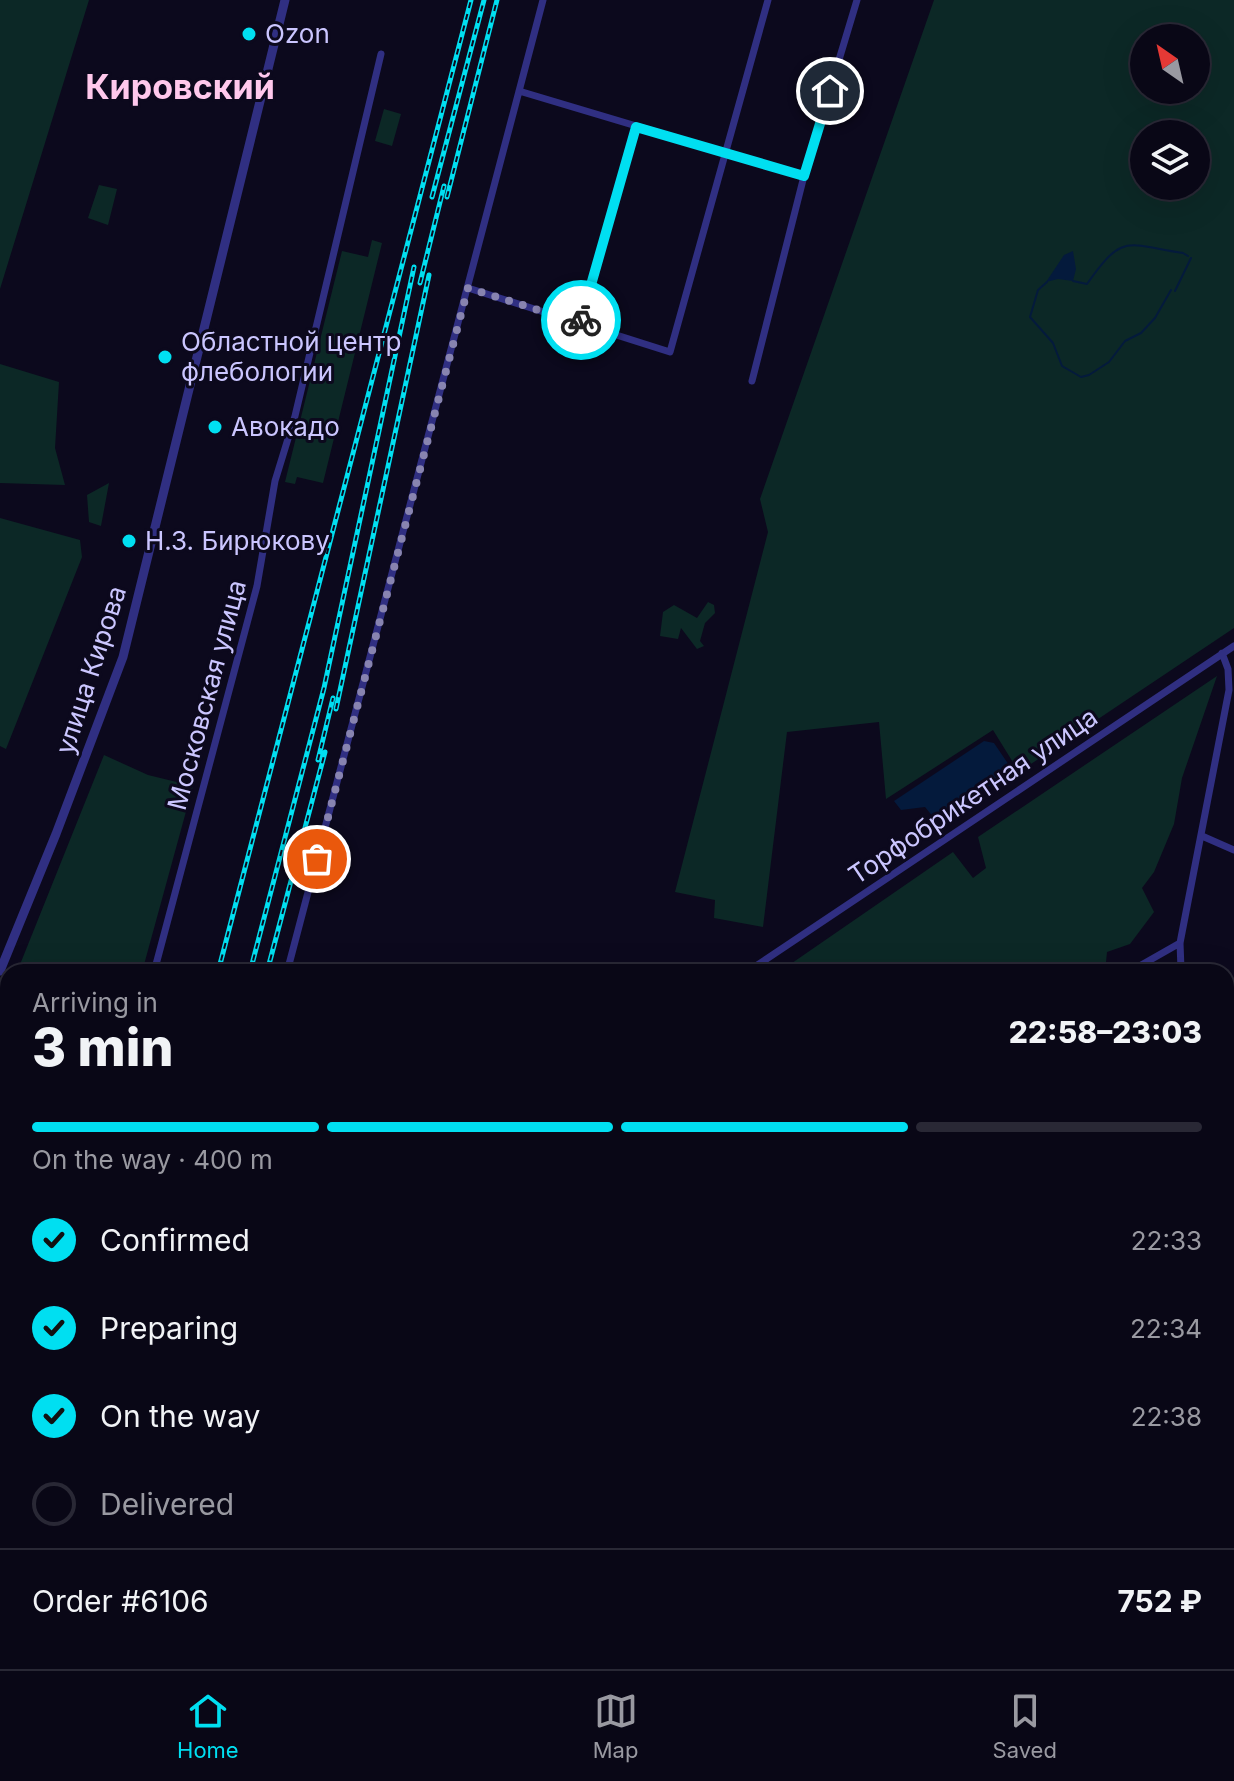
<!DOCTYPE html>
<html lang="en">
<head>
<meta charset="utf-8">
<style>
	body { margin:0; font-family:Inter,sans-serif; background:#171523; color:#f1f3f6; height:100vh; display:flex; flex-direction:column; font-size:30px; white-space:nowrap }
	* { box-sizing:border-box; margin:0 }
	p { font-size:26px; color:#9999a1 }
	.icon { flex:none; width:44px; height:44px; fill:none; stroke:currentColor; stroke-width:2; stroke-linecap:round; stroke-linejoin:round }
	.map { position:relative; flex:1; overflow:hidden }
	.details { position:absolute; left:0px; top:964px; width:1234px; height:706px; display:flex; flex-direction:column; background:#090716; border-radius:24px 24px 0 0; box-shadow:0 8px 32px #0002,0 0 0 2px #292835 }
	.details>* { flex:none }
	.needle { width:52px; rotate:326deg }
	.fabs { position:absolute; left:1130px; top:24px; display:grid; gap:16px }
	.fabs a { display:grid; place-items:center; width:80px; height:80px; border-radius:50%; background:#090716; box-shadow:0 8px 32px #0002,0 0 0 2px #292835; font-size:40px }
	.pin { position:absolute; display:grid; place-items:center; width:68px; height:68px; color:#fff; margin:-34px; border:4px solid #fff; border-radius:50%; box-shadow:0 2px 8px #0007 }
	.courier { position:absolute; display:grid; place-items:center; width:80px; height:80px; margin:-40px; border:6px solid #00dff1; border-radius:50%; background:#fff; color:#222; box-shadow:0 2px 10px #0007 }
	.headline em { font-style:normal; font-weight:800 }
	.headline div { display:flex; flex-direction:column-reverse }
	.headline { display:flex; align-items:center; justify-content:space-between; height:136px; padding:0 32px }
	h1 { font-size:52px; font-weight:800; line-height:60px }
	.bar { display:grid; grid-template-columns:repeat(4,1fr); gap:12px 8px; align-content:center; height:96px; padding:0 32px }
	.bar i { height:10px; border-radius:6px; background:#292835 }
	.bar .active { background:#00dff1 }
	.bar p { grid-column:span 4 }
	.line { display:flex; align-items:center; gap:20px; padding:0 32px; border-top:2px solid #292835 }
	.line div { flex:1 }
	ol { padding:0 32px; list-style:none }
	li { display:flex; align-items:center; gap:24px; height:88px }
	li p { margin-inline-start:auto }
	li .icon { padding:8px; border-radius:50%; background:#00dff1; color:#111; stroke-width:4 }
	li:last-child { color:#9999a1 }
	li i { width:44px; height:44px; border:4px solid #292835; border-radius:50% }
	.menu { display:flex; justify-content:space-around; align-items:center; height:112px; border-top:2px solid #292835; background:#090716; font-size:22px; color:#9999a1 }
	.menu a { display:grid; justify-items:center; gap:4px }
	.menu .active { color:#00dff1 }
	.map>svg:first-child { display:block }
</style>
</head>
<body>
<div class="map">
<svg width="1234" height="1669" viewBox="0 0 1234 1669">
	<rect width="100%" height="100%" fill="#0c091d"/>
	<path fill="#0c2826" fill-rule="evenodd" d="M 0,0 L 89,0 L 0,289 Z
		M 934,0 L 1234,0 L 1234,628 L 1019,772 L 993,730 L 886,799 L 879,722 L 787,732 L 763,927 L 714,918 L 715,900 L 675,892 L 768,532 L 760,499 ZM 1144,38 L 1196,38 L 1196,90 L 1144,90 ZM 1144,134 L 1196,134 L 1196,186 L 1144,186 Z
		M 384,109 L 401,114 L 392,146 L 375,141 Z
		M 99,185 L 117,189 L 108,225 L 88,218 Z
		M 372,240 L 382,243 L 323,483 L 297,477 L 295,484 L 285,482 L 342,251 L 368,257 Z
		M 0,364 L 59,382 L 55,448 L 65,485 L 0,483 Z
		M 109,483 L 101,526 L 89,522 L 87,495 Z
		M 0,518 L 80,540 L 82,557 L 6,749 L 0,746 Z
		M 708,602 L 714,605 L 715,613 L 705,623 L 700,641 L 704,646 L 697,649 L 681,628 L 678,639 L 660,636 L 663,612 L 674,605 L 697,618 Z
		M 1217,676 L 1182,778 L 1174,824 L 1154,872 L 1142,888 L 1154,912 L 1130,944 L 1107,952 L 1105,972 L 779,972 L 953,852 L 973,878 L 986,868 L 978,837 Z
		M 104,755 L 148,775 L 193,786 L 142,972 L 17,972 Z
		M 8,1600 L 8,1662 L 22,1662 L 20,1669 L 0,1669 L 2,1601 Z
		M 221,1662 L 379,1662 L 375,1669 L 236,1669 Z
		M 578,1662 L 874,1662 L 871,1669 L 570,1669 Z"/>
	<path fill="#041a3c" d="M 1073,251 L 1076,269 L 1073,281 L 1058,279 L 1046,282 L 1064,255 Z
		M 984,741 L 994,743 L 1013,771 L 945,815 L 934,818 L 925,807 L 901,810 L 894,801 Z"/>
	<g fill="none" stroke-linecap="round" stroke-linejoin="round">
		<path stroke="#041a3c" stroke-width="2" d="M 1073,281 L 1087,284 C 1123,233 1125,244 1183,253 L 1188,256
			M 1047,282 L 1038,290 L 1030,317 L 1053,343 L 1062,366 L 1081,377 L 1089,375 L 1109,362 L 1125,341 L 1141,333 L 1155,318 L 1171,290
			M 1175,291 L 1191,258"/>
		<path stroke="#302f82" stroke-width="7" d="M 519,91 L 804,176
			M 468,288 L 670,352 L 768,0
			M 580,323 L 636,127
			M 752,381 L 804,176 L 857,0
			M 1202,836 L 1234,850
			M 154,972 L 257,586 L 275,481 L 295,416 L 381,54
			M 287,972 L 543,0
			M 747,972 L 1234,646
			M 1129,972 L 1180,943
			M 1212,972 L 1210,968 L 1198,967 L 1188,972 L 1181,969 L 1180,943 L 1229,690 L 1228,669 L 1222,653
			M 1226,994 L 1234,1006
			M 1226,1040 L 1234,1027
			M 1226,1318 L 1234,1299
			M 0,1373 L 8,1376
			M 1226,1548 L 1234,1551
			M 0,1584 L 8,1546
			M 1226,1615 L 1234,1596
			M 102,1669 L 104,1662
			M 452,1669 L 454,1662
			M 952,1669 L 955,1662
			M 1078,1669 L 1081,1662
			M 1202,1669 L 1205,1662"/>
		<path stroke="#302f82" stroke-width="9" d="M 0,971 L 56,834 L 123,657 L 285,0"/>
		<defs>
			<path id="rail" d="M 432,197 L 484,0
				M 447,197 L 497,0
				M 420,283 L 444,186
				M 336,709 L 429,275
				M 318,760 L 333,698
				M 218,972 L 471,0
				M 250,972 L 324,688 L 414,267
				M 267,972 L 325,752
				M 40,1669 L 42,1662
				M 66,1669 L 68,1662
				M 80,1669 L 82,1662"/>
		</defs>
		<use href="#rail" stroke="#00dff1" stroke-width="5"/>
		<use href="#rail" stroke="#0c091d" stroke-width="2" stroke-dasharray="6" stroke-linecap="butt"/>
	</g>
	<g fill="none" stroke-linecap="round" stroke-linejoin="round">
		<path stroke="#8884b0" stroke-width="8" stroke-dasharray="0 14.4" d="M 317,859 L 468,288 L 580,323 L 581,320"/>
		<path stroke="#00dff1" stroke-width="10" d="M 581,320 L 636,127 L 804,176 L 830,91"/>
	</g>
	<g fill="#00dff1" stroke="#0c091d" stroke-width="3">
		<circle cx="249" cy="34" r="8"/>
		<circle cx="165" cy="357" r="8"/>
		<circle cx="215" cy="427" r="8"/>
		<circle cx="129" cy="541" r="8"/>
	</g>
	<g text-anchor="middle" stroke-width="6" stroke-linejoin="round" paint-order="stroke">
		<g font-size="26" fill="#cbc6ff" stroke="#0c091d" text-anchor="start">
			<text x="265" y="43">Ozon</text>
			<text x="181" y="351">Областной центр<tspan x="181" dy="30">флебологии</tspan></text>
			<text x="231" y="436">Авокадо</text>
			<text x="145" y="550">Н.З. Бирюкову</text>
		</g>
		<g font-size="26" fill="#cbc6ff" stroke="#0c091d">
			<text transform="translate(91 670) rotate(-72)" y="9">улица Кирова</text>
			<text transform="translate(207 695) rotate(-75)" y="9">Московская улица</text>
			<text transform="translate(973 796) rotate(-34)" y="9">Торфобрикетная улица</text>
		</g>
		<g font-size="34" font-weight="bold" fill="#ffc8ec" stroke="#0c091d">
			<text x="180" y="99">Кировский</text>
		</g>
	</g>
</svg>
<div class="fabs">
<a><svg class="needle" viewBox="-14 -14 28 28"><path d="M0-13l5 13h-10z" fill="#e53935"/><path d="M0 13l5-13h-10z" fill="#9999a1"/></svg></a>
<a><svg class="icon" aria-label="layers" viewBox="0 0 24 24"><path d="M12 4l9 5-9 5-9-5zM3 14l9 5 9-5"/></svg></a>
</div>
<div class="pin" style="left:317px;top:859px;background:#ea580c"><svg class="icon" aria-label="bag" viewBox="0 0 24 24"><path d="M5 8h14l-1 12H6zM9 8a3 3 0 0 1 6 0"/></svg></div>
<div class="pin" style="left:830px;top:91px;background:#1f2937"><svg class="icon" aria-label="home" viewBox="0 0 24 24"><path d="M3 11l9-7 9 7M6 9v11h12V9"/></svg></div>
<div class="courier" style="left:581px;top:320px"><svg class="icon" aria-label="bike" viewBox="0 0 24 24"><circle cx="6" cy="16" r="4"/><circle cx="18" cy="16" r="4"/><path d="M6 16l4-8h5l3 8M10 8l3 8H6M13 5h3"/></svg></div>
<section class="details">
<div class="headline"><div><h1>3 min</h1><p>Arriving in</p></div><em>22:58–23:03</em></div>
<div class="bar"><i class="active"></i><i class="active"></i><i class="active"></i><i></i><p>On the way · 400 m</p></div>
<ol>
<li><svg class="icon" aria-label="check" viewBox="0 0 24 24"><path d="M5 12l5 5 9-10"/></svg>Confirmed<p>22:33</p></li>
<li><svg class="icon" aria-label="check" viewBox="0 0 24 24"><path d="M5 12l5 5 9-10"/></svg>Preparing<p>22:34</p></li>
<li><svg class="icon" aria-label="check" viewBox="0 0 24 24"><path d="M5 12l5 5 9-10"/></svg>On the way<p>22:38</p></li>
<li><i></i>Delivered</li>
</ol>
<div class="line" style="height:104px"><div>Order #6106</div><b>752 ₽</b></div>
</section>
</div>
<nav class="menu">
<a class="active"><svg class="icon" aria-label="home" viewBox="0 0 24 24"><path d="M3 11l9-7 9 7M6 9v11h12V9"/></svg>Home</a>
<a><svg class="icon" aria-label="map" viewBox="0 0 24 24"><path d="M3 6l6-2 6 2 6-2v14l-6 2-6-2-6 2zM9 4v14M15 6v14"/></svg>Map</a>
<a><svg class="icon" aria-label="saved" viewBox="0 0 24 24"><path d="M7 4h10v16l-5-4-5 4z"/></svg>Saved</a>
</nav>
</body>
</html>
